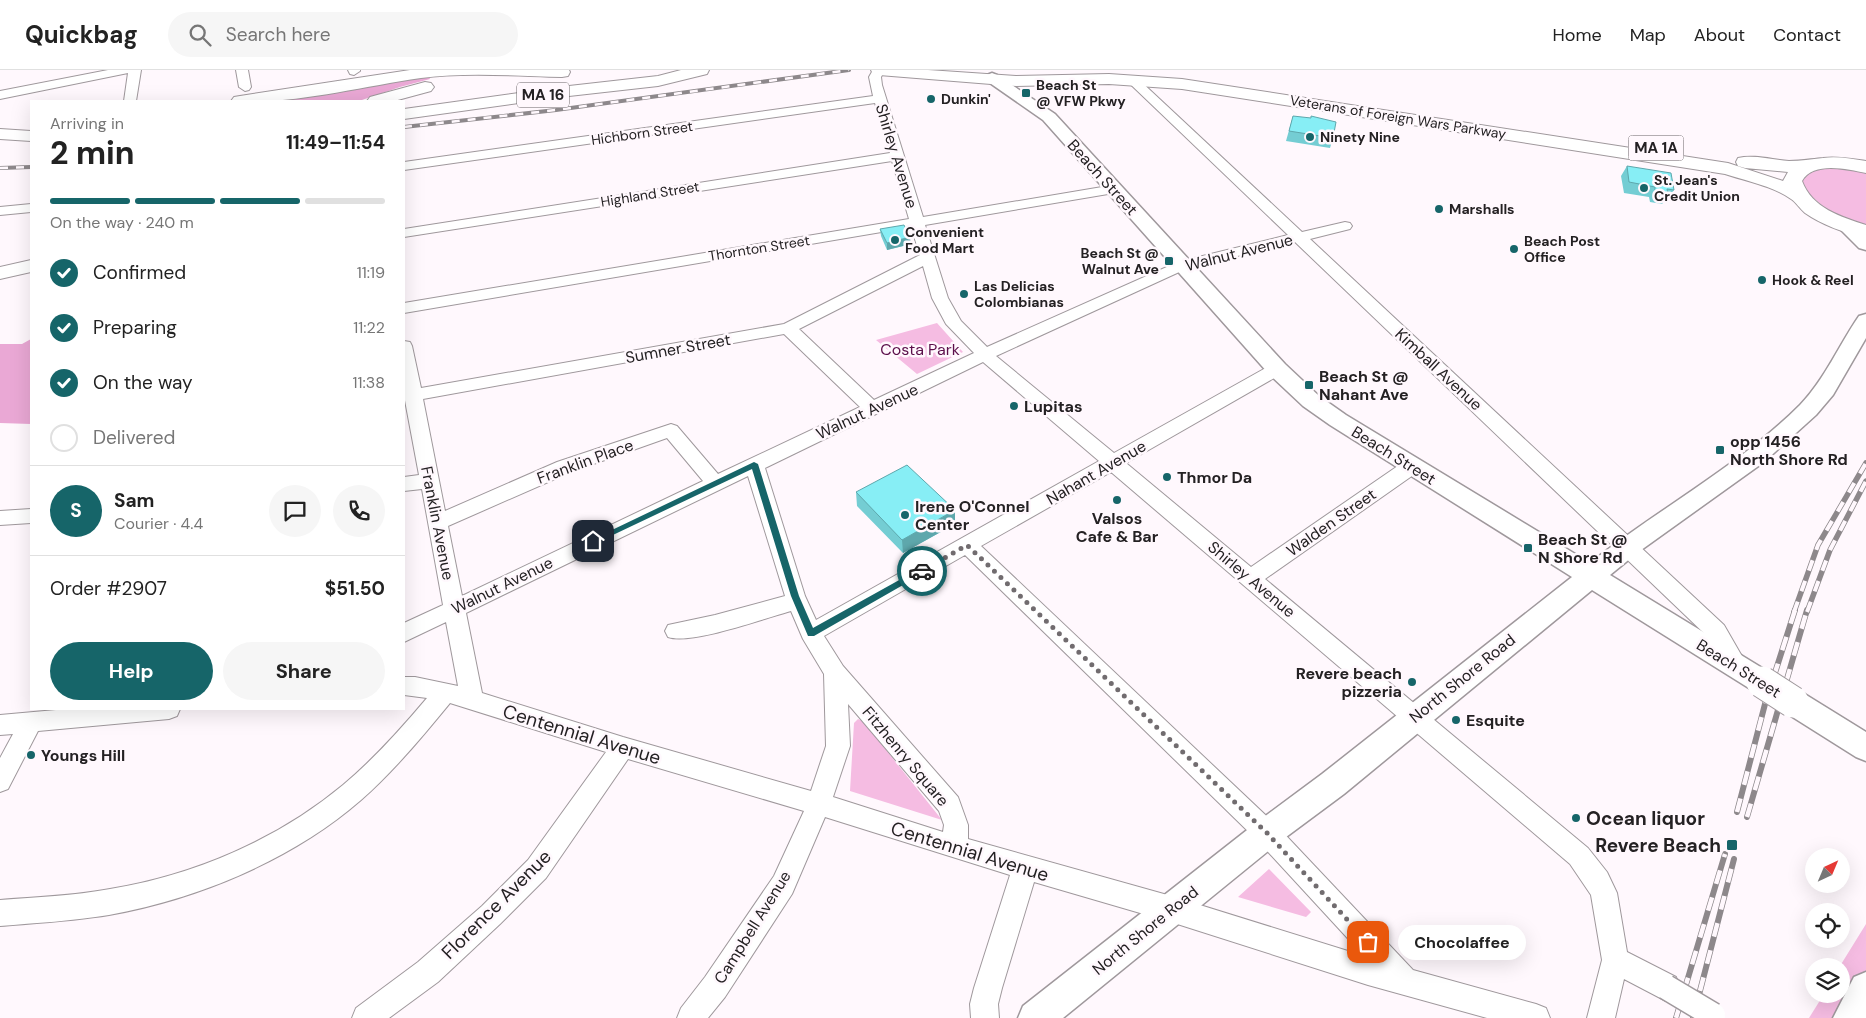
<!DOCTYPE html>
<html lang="en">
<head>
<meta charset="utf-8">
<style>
	body { margin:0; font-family:"DM Sans",sans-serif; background:#f6f6f6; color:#222; height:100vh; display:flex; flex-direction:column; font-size:19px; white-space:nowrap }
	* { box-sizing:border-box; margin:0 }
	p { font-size:16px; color:#767676 }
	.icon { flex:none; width:28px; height:28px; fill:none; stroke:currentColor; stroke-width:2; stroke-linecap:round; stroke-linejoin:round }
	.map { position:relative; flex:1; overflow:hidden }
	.details { position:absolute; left:30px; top:30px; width:375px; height:610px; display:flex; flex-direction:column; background:#fff; border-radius:0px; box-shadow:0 5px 20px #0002 }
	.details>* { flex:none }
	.needle { width:32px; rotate:44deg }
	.tools { position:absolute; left:1805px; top:778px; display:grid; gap:10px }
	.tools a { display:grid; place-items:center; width:45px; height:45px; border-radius:50%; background:#fff; box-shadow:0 5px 20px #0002; font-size:25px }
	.pin { position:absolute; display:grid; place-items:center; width:42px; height:42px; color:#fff; margin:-21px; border-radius:10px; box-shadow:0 2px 8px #0006 }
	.courier { position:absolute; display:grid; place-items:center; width:50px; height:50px; margin:-25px; border:4px solid #166569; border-radius:50%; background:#fff; color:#222; box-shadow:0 1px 6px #0007 }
	.bubble { position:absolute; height:35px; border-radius:18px; background:#fff; box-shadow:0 5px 20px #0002; font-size:16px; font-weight:700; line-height:35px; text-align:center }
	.summary em { font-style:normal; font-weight:700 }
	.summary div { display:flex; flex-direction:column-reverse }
	.summary { display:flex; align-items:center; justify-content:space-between; height:85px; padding:0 20px }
	h1 { font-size:32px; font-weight:700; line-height:38px }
	.bar { display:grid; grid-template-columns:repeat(4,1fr); gap:8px 5px; align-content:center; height:60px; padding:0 20px }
	.bar i { height:6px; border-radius:4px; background:#e0e0e0 }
	.bar .on { background:#166569 }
	.bar p { grid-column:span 4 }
	.line { display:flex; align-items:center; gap:12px; padding:0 20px; border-top:1px solid #e0e0e0 }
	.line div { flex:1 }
	.round { display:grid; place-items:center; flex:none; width:52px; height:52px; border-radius:26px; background:#f6f6f6 }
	ol { padding:0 20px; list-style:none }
	li { display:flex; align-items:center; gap:15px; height:55px }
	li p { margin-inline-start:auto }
	li .icon { padding:5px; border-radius:50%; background:#166569; color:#fff; stroke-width:4 }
	li:last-child { color:#767676 }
	li i { width:28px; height:28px; border:2px solid #e0e0e0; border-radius:50% }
	.button { display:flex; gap:10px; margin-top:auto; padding:10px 20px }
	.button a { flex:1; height:58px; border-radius:30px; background:#166569; color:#fff; font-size:20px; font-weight:700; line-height:58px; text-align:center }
	.button a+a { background:#f6f6f6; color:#222 }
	header { display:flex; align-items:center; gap:30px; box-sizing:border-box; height:70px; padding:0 25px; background:#fff; border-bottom:1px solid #e0e0e0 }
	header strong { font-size:24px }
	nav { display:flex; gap:28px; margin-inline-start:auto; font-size:18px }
	.search { width:350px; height:45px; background:#f6f6f6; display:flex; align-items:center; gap:12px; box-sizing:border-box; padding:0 18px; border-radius:28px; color:#767676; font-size:19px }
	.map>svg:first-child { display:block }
</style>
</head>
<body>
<header>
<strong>Quickbag</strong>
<div class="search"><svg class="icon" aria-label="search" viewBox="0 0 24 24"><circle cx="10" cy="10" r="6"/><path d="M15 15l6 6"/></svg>Search here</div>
<nav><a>Home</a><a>Map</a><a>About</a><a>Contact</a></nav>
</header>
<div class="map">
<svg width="1866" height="948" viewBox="0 0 1866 948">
	<rect width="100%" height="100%" fill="#fff8fd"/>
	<path fill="#f5bce2" d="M 1839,97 L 1866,100 L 1866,156 L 1846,150 L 1826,139 L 1802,118 L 1800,113 C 1813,97 1819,98 1839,97 Z
		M 937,253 L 963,282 L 917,304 L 876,270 Z
		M 858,649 L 863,651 L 942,750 L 850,721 L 854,653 Z
		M 1269,799 L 1311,842 L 1306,847 L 1238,827 Z
		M 1866,854 L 1866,948 L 1809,948 L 1824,924 L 1841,924 L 1840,896 Z"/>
	<path fill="#eaa8d5" d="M 429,7 L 430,9 L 400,17 L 359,31 L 262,31 L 387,11 Z
		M 31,269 L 31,354 L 0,353 L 0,274 L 22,274 Z"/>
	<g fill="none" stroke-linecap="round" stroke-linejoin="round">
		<defs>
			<path id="minor" d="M 108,0 L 141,0 L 136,31 L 124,31 L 128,3 L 0,29 L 0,21 Z
				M 236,0 L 248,0 L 251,17 L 249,20 L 245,21 L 239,17 Z
				M 348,0 L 360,0 L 360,1 L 354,5 L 350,4 Z
				M 873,0 L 885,0 L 881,7 L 882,15 L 923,147 L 1114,115 L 1119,116 L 1121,119 L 1119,122 L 1114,123 L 925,155 L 948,228 L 961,251 L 987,277 L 1178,192 L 1288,165 L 1126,10 L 1128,7 L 1136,7 L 1302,162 L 1345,152 L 1350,153 L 1352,156 L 1350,159 L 1310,169 L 1724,555 L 1747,595 L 1744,601 L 1736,604 L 1728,601 L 1708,567 L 1295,172 L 1188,198 L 996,286 L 1114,383 L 1271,295 L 1277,293 L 1283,295 L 1286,299 L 1283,303 L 1126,393 L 1251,497 L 1405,391 L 1412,389 L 1419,391 L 1421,396 L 1419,401 L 1265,509 L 1588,778 L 1607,802 L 1617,823 L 1627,882 L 1676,907 L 1680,917 L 1676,927 L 1666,931 L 1624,909 L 1615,948 L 1587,948 L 1602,890 L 1591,825 L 1570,794 L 1111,402 L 981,476 L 1276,755 L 1413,900 L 1536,934 L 1546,938 L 1550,948 L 1487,948 L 1368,915 L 1171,852 L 1034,812 L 1002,918 L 998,934 L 999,948 L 971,948 L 970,934 L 974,918 L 1010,805 L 825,747 L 792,824 L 725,927 L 708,948 L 677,948 L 681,938 L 705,907 L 774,806 L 804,741 L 628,689 L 546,808 L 500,854 L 438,912 L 389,948 L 352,948 L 356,938 L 418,892 L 482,836 L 528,790 L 606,682 L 450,633 C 422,667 394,701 361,730 C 292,790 198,829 109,845 C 73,851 36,853 0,856 L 0,830 C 37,827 73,826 110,819 C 194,805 277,770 343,715 C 374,689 401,659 427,628 L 404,625 L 404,607 L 415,607 L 458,616 L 446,552 L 404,572 L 404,553 L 443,535 L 422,419 L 404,421 L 404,407 L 419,405 L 404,325 L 404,271 L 410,272 L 412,276 L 421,318 L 784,254 L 920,185 L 911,157 L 404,243 L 404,233 L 909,149 L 892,91 L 404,167 L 404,159 L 890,83 L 875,33 L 404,100 L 404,92 L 873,26 L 869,7 ZM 923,196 L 932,228 L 946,254 L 974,283 L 874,330 L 799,259 ZM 784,264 L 860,337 L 718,404 L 677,356 L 671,354 L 557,392 L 445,441 L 423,329 ZM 983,292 L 1099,391 L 816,550 L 805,526 L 765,398 ZM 667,368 L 703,411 L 462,526 L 448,456 L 571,402 ZM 748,406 L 785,526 L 715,545 L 668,555 L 665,561 L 668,567 C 692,575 765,548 791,541 L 803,569 L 824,604 L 826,676 L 811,721 L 623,667 L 482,623 L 466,543 ZM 965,485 L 1258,771 L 1364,886 L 1171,826 L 968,769 L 968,755 L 958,727 L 843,596 L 824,566 ZM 848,634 L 939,741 L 944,755 L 943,762 L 833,727 L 850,676 Z
				M 31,134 L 31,142 L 0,145 L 0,137 Z
				M 31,439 L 31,453 L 0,455 L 0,441 Z
				M 67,639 L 180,639 L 177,646 L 169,649 L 38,661 L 8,719 L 0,722 L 0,688 L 13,664 L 0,665 L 0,645 Z"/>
			<path id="major" d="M 992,3 L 997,5 L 1055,44 L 1285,294 L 1319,326 L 1346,345 L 1590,493 C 1658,439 1738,397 1800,335 C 1825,309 1839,275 1859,246 L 1866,244 L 1866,268 L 1833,325 L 1816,345 L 1764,392 L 1637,483 L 1610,505 L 1772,604 L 1776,612 L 1772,620 L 1762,624 L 1752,620 L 1592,520 L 1344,724 L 1278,773 L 1063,948 L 1018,948 L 1023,936 L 1256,753 L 1322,704 L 1572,507 L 1330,355 L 1303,336 L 1269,304 L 1043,50 L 987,11 L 984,8 L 987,5 Z
				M 1845,149 L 1851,151 L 1866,164 L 1866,180 L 1859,178 L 1836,155 L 1839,151 Z
				M 1793,620 L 1803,623 L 1866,662 L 1866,691 L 1856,687 L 1783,641 L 1779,632 L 1783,623 Z
				M 1866,902 L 1866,948 L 1833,948 L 1854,907 Z"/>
			<path id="highway" d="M 410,0 L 569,0 L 570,2 L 568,6 L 562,7 C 516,6 467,2 421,8 C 358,17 294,35 231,31 L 234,27 L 240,26 Z
				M 681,0 L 709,0 L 707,4 L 658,16 L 569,26 L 404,49 L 404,39 L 569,16 L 658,6 Z
				M 871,0 L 928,0 L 1016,6 L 1109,4 L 1182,9 L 1728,93 L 1783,111 L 1788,102 L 1745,98 L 1738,96 L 1736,92 L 1738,88 C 1754,84 1773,90 1789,91 C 1801,91 1811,89 1823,88 C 1838,86 1852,89 1866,91 L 1866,103 C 1847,99 1813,91 1802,111 C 1812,138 1841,147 1866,155 L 1866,168 C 1845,163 1822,155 1805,143 C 1800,139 1796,132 1791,129 C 1773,116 1746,111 1725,104 L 1182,19 L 1109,14 L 1016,16 L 879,5 L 873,4 Z
				M 425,12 L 431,13 L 434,17 L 431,21 L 394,31 L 367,31 L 370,27 Z
				M 0,59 L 31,61 L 31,71 L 0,69 Z
				M 31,190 L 31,202 L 0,209 L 0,197 Z"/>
		</defs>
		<use href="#minor" stroke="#9f989c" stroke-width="2"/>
		<use href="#major" stroke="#9f989c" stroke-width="3"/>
		<use href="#highway" stroke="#9f989c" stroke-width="2"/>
		<use href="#minor" fill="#fff" fill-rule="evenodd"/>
		<use href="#major" fill="#fff" fill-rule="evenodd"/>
		<use href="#highway" fill="#fff" fill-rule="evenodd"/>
		<defs>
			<path id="rail-far2" d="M 404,57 L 556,40 L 849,0
				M 0,98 L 31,97"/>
			<path id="rail-far1" d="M 1794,542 L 1818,475 L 1866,393
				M 1807,542 L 1830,480 L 1866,411"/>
			<path id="rail" d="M 1737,742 L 1765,634 L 1795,540
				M 1747,747 L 1807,540
				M 1676,948 L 1725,784
				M 1693,948 L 1734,789"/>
		</defs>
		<use href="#rail-far2" stroke="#8d888b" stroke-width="4"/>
		<use href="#rail-far1" stroke="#8d888b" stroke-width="5.5"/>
		<use href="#rail" stroke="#8d888b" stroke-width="6"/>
		<use href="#rail-far2" stroke="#fff8fd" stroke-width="2.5" stroke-dasharray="8" stroke-linecap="butt"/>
		<use href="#rail-far1" stroke="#fff8fd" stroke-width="4" stroke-dasharray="11" stroke-linecap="butt"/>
		<use href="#rail" stroke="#fff8fd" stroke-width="4.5" stroke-dasharray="14" stroke-linecap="butt"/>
		<defs>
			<path id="minor-bridge" d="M 1666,917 L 1713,945"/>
			<path id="major-bridge" d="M 1762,612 L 1793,632"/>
		</defs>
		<use href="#minor-bridge" stroke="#9f989c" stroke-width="27" stroke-linecap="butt"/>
		<use href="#major-bridge" stroke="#9f989c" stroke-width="33" stroke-linecap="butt"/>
		<use href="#minor-bridge" stroke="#fff" stroke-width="24"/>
		<use href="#major-bridge" stroke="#fff" stroke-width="31"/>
	</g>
	<path fill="#74cdd3" d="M 1293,46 L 1333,68 L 1330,78 L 1286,71 Z
		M 1627,96 L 1674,120 L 1668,130 L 1665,130 L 1662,134 L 1650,132 L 1649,127 L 1624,123 L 1621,106 Z
		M 880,159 L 911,174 L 887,180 L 881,166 Z
		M 856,422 L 955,454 L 903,483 L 857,436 Z"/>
	<path fill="#5ea7ac" d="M 910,167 L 911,174 L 887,180 L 887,173 Z
		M 955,440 L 955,454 L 903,483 L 902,470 Z"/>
	<path fill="#87eef5" stroke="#5ea7ac" d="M 1293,46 L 1311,48 L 1311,46 L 1336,52 L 1333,68 L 1289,61 Z
		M 1627,96 L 1671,103 L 1674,120 L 1667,119 L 1668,124 L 1655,122 L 1655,117 L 1629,112 Z
		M 904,155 L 910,167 L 887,173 L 880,159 Z
		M 907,395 L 955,440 L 902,470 L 856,422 Z"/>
	<path fill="#166569" d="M 754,392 L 758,394 L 799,526 L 813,558 L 919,499 L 924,499 L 924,503 L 814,566 L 808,566 L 791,526 L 752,399 L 596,473 L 593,474 L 589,471 Z"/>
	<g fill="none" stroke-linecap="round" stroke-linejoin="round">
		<path stroke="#716c6f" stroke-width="5" stroke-dasharray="0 9" d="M 922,501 L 967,475 L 1267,763 L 1368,872"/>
	</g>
	<g fill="#166569" stroke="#fff8fd" stroke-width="2">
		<rect x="1021" y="18" width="10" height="10" rx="2.5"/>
		<circle cx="931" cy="29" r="5"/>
		<circle cx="1310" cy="67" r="5"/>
		<circle cx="1644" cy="118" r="5"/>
		<circle cx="1439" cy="139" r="5"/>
		<circle cx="895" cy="170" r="5"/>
		<circle cx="1514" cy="179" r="5"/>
		<rect x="1164" y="186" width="10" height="10" rx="2.5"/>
		<circle cx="1762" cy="210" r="5"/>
		<circle cx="964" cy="224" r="5"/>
		<rect x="1304" y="310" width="10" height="10" rx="2.5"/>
		<circle cx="1014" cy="336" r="5"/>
		<rect x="1715" y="375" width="10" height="10" rx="2.5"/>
		<circle cx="1167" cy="407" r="5"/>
		<circle cx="1117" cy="430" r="5"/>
		<circle cx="905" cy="445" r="5"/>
		<rect x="1523" y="473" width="10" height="10" rx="2.5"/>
		<circle cx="1412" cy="612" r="5"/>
		<circle cx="1456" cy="650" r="5"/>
		<circle cx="31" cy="685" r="5"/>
		<circle cx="1576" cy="748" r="5"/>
		<rect x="1726" y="769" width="12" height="12" rx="2.5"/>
	</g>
	<g text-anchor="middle" stroke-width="5" stroke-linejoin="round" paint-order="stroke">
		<g font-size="14" font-weight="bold" fill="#242123" stroke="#fff8fd" text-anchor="start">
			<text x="1036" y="20">Beach St<tspan x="1036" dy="16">@ VFW Pkwy</tspan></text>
			<text x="941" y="34">Dunkin'</text>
			<text x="1320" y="72">Ninety Nine</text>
			<text x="1654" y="115">St. Jean's<tspan x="1654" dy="16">Credit Union</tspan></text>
			<text x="1449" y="144">Marshalls</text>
			<text x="905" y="167">Convenient<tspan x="905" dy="16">Food Mart</tspan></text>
			<text x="1524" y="176">Beach Post<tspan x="1524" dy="16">Office</tspan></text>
			<text x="1159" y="188" text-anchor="end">Beach St @<tspan x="1159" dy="16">Walnut Ave</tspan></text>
			<text x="1772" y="215">Hook &amp; Reel</text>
			<text x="974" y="221">Las Delicias<tspan x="974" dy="16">Colombianas</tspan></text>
		</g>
		<g font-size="14" fill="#242123" stroke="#fff8fd">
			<text transform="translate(1398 47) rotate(9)" y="5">Veterans of Foreign Wars Parkway</text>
			<text transform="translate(642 63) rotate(-8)" y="5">Hichborn Street</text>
			<text transform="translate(650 124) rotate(-9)" y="5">Highland Street</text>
			<text transform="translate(759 178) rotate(-9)" y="5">Thornton Street</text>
		</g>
		<g fill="#fff8fd" stroke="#666264" stroke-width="1">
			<rect x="517" y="12.5" width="52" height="25" rx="4"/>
			<rect x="1628.5" y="65.5" width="55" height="25" rx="4"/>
		</g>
		<g font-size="15" font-weight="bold" fill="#242123">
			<text x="543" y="30">MA 16</text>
			<text x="1656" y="83">MA 1A</text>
		</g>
		<g font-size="16" fill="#242123" stroke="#fff8fd">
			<text transform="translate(897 86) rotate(73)" y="6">Shirley Avenue</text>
			<text transform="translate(1103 107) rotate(48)" y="6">Beach Street</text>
			<text transform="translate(1239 182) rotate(-14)" y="6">Walnut Avenue</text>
			<text transform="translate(678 278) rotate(-10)" y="6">Sumner Street</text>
			<text transform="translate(1439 299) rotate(43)" y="6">Kimball Avenue</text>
			<text transform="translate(867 341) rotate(-25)" y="6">Walnut Avenue</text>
			<text transform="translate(1394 385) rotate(32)" y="6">Beach Street</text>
			<text transform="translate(585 391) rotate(-20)" y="6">Franklin Place</text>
			<text transform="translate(1096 402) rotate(-30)" y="6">Nahant Avenue</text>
			<text transform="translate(1331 452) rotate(-35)" y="6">Walden Street</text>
			<text transform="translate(438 453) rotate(79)" y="6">Franklin Avenue</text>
			<text transform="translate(1252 509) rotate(40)" y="6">Shirley Avenue</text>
			<text transform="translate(502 515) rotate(-26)" y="6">Walnut Avenue</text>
			<text transform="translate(1739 598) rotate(32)" y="6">Beach Street</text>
			<text transform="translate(1462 608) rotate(-39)" y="6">North Shore Road</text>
			<text transform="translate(906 686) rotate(50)" y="6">Fitzhenry Square</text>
			<text transform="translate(752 857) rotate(-58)" y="6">Campbell Avenue</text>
			<text transform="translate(1145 860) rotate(-39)" y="6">North Shore Road</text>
		</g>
		<g font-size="16" fill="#5c0f4b" stroke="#fff8fd">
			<text x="920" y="285">Costa Park</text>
		</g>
		<g font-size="16" font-weight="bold" fill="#242123" stroke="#fff8fd" text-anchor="start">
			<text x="1319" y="312">Beach St @<tspan x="1319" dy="18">Nahant Ave</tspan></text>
			<text x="1024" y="342">Lupitas</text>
			<text x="1730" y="377">opp 1456<tspan x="1730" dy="18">North Shore Rd</tspan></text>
			<text x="1177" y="413">Thmor Da</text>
			<text x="915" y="442">Irene O'Connel<tspan x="915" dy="18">Center</tspan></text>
			<text x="1117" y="454" text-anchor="middle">Valsos<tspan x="1117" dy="18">Cafe &amp; Bar</tspan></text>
			<text x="1538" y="475">Beach St @<tspan x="1538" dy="18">N Shore Rd</tspan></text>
			<text x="1402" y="609" text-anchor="end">Revere beach<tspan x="1402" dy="18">pizzeria</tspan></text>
			<text x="1466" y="656">Esquite</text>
			<text x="41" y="691">Youngs Hill</text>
		</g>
		<g font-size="19" fill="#242123" stroke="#fff8fd">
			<text transform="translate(582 664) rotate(17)" y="7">Centennial Avenue</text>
			<text transform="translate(970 781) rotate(17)" y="7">Centennial Avenue</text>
			<text transform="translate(496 834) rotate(-45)" y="7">Florence Avenue</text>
		</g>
		<g font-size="19" font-weight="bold" fill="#242123" stroke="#fff8fd" text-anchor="start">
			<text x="1586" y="755">Ocean liquor</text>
			<text x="1721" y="782" text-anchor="end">Revere Beach</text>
		</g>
	</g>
</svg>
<div class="tools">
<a><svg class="needle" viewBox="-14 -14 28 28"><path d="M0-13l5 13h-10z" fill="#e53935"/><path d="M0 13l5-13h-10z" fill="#767676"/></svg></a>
<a><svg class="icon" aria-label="locate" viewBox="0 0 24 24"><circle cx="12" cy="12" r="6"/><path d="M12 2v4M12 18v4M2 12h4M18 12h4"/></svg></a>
<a><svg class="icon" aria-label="layers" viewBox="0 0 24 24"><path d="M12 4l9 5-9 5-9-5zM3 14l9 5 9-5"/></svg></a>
</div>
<div class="pin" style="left:1368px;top:872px;background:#ea580c"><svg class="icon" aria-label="bag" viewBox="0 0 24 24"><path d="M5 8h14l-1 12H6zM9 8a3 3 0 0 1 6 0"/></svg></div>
<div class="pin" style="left:593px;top:471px;background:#1f2937"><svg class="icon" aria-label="home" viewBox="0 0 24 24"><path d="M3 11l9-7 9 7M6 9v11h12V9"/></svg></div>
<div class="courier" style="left:922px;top:501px"><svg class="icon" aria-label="car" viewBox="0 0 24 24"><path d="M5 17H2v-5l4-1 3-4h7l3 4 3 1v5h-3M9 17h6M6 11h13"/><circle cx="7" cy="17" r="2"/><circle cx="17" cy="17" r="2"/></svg></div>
<div class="bubble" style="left:1398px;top:855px;width:128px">Chocolaffee</div>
<section class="details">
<div class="summary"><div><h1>2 min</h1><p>Arriving in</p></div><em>11:49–11:54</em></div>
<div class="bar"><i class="on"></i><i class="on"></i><i class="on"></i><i></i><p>On the way · 240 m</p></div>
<ol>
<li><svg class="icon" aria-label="check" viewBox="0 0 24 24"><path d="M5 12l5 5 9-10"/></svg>Confirmed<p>11:19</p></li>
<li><svg class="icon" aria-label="check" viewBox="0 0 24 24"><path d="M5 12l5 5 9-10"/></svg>Preparing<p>11:22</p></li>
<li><svg class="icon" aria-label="check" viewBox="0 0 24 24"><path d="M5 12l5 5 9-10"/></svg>On the way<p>11:38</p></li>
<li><i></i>Delivered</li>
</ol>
<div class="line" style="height:90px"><b class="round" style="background:#166569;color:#fff">S</b><div><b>Sam</b><p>Courier · 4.4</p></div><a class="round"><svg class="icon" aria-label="chat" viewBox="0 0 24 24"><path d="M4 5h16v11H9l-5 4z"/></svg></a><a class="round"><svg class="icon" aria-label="phone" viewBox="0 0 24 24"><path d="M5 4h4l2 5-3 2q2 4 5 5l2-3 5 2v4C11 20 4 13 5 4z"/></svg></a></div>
<div class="line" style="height:65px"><div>Order #2907</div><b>$51.50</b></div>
<div class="button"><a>Help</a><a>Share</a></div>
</section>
</div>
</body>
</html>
